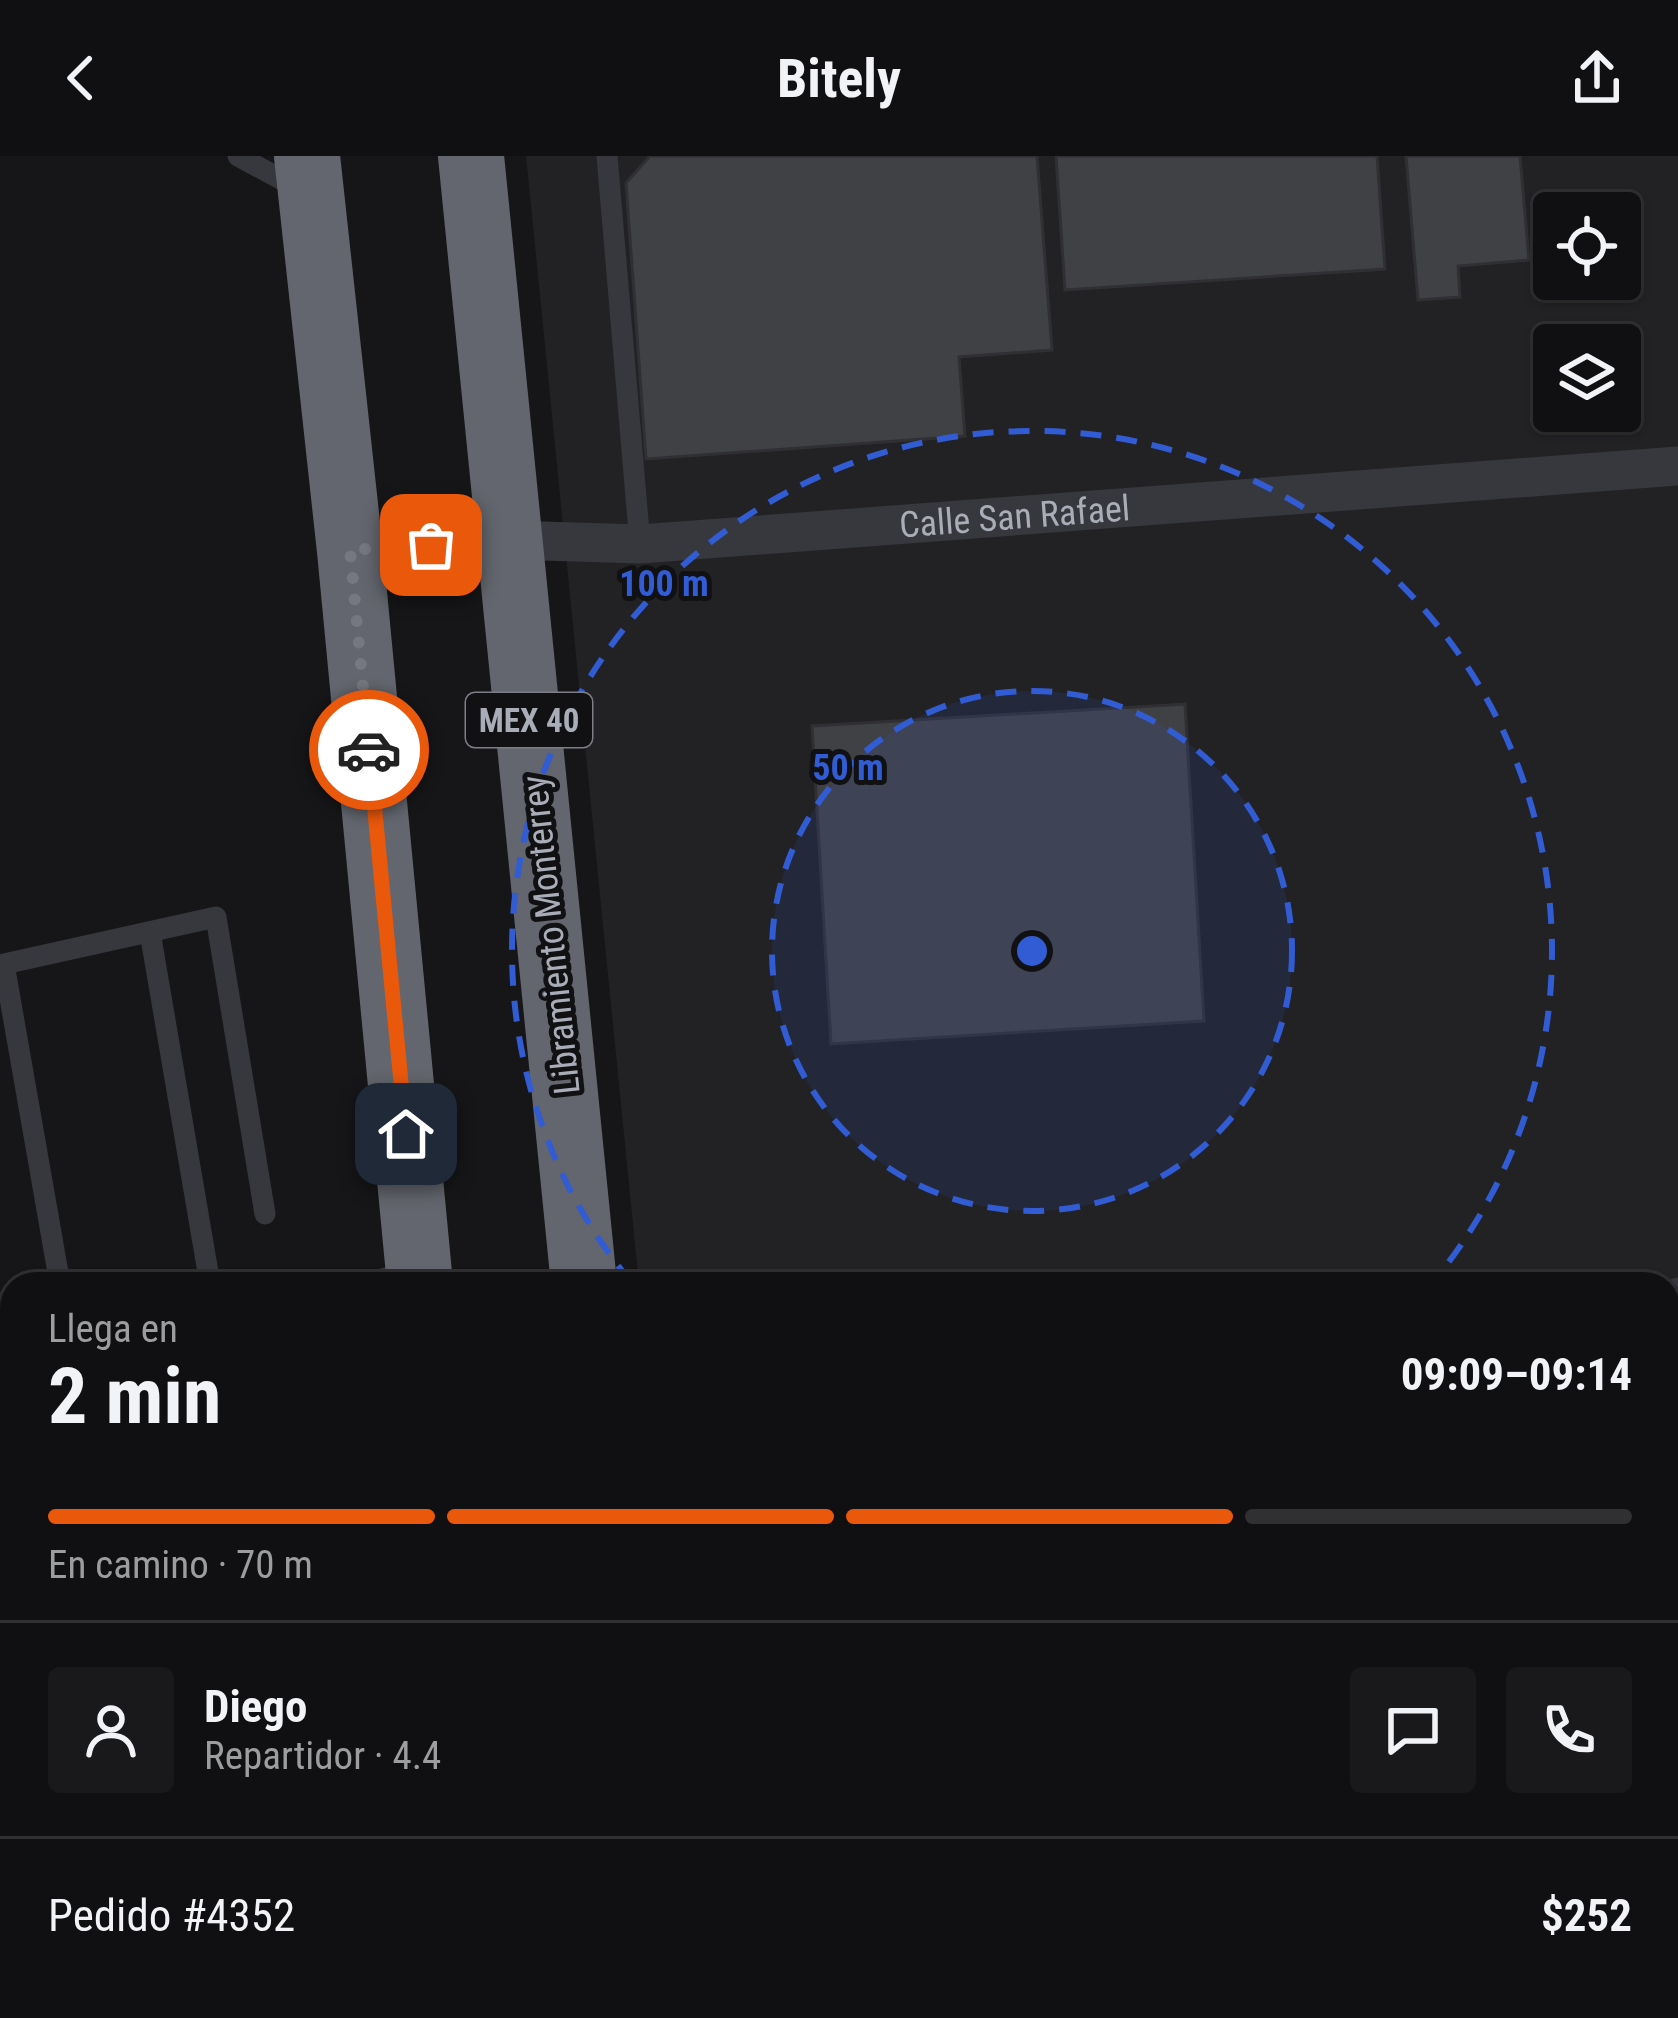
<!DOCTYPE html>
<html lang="es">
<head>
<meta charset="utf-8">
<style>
	body { margin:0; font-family:"Roboto Condensed",sans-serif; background:#19191b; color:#f1f3f6; height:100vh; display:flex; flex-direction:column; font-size:45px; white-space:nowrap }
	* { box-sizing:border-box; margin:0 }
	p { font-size:39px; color:#9c9d9f }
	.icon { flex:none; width:66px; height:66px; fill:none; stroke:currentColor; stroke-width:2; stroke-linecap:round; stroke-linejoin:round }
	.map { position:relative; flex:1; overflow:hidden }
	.drawer { position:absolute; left:0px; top:1116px; width:1680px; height:747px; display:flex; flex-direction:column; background:#101012; border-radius:36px 36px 0 0; box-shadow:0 3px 9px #0004,0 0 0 3px #303032 }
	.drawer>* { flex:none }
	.tools { position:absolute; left:1533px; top:36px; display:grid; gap:24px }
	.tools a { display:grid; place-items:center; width:108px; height:108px; border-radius:12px; background:#101012; box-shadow:0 3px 9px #0004,0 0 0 3px #303032; font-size:60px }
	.pin { position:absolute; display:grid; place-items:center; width:102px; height:102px; color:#fff; margin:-51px; border-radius:24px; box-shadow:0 6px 18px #0006 }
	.courier { position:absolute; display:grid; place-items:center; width:120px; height:120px; margin:-60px; border:9px solid #ea580c; border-radius:50%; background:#fff; color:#222; box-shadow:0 3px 15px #0007 }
	.overview em { font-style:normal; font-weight:700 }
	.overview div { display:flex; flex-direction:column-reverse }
	.overview { display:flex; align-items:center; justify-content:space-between; height:204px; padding:0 48px }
	h1 { font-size:78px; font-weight:700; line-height:90px }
	.bar { display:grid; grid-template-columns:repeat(4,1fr); gap:18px 12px; align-content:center; height:144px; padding:0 48px }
	.bar i { height:15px; border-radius:9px; background:#303032 }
	.bar .on { background:#ea580c }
	.bar p { grid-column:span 4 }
	.line { display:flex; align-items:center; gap:30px; padding:0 48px; border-top:3px solid #303032 }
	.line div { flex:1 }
	.round { display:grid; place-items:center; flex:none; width:126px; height:126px; border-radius:12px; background:#19191b }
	header { display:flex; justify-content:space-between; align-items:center; height:156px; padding:0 48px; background:#101012; font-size:54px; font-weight:700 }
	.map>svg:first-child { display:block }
</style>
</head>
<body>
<header><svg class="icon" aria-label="back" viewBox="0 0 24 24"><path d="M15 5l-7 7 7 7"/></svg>Bitely<svg class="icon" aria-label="share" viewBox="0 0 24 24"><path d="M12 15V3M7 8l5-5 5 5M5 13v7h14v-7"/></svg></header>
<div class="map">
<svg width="1678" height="1862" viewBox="0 0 1678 1862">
	<rect width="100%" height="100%" fill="#161618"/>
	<path fill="#222225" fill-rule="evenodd" d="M 526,0 L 1678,0 L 1678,1862 L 713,1862 L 712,1851 L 1668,1851 L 1668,1128 L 639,1128 ZM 1554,57 L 1620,57 L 1620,123 L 1554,123 ZM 1554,189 L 1620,189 L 1620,255 L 1554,255 Z"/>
	<path fill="#404145" stroke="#303034" stroke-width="3" d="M 650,0 L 1037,0 L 1052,194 L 959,201 L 965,280 L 646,303 L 626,27 Z
		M 1056,0 L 1377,0 L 1385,113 L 1065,134 Z
		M 1406,0 L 1520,0 L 1529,104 L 1458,110 L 1460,141 L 1418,144 Z
		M 1185,548 L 1204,865 L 831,888 L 812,570 Z
		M 1677,1579 L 1678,1851 L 1654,1862 L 1111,1862 L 1106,1851 L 1668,1851 L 1668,1583 Z"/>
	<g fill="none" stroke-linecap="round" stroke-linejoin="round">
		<path stroke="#37383d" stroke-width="21" d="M 238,0 L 301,34
			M 607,0 L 640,388
			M 150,776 L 210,1128
			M 60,1128 L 4,808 L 216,761 L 265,1058
			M 366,1128 L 412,1114
			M 1668,1135 L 1678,1132
			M 0,1202 L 12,1204
			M 0,1235 L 12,1232
			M 0,1299 L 12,1297
			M 58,1851 L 61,1862
			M 290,1851 L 291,1862
			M 443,1851 L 466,1862"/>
		<g stroke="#37383d" stroke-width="39">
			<path id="s1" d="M 350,395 L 511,384 L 640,388 L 1678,310"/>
			<path d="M 1668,1476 L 1678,1471"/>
			<path d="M 1005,1851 L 1007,1862"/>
		</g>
		<path stroke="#45474d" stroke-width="57" d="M 0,1737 L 12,1732"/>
		<path stroke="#63666e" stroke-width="66" d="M 307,0 L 350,395 L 420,1128
			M 471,0 L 584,1128
			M 488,1851 L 489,1862
			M 656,1851 L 657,1862"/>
	</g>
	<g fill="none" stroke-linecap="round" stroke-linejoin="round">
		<path stroke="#757880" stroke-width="12" stroke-dasharray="0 21.6" d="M 369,594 L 350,394 L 431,389"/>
		<path stroke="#ea580c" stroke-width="15" d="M 369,594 L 406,978"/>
	</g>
	<circle cx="1032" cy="795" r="260" fill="#325cd3" fill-opacity=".12"/>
	<g fill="none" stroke="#325cd3" stroke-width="6" stroke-dasharray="21 15">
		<circle cx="1032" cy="795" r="260"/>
		<path d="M631 1126A520 520 0 1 1 1433 1126"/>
	</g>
	<g text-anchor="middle" stroke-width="10" stroke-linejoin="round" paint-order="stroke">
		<rect fill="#111113" stroke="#7b7e86" stroke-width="3" x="466" y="537" width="126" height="54" rx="9"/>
		<g font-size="33" font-weight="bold" fill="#a8adb8">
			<text x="529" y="576">MEX 40</text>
		</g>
		<g font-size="36" fill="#a8adb8" stroke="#111113">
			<text dy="13" stroke="none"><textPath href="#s1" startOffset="666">Calle San Rafael</textPath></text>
			<text transform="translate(550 779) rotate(-96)" y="13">Libramiento Monterrey</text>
		</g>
	</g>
	<circle cx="1032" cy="795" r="18" fill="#325cd3" stroke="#111113" stroke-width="6"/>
	<g font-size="36" text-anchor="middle" font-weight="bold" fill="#325cd3" stroke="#111113" stroke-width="10" stroke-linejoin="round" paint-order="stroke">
		<text x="664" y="440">100 m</text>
		<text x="848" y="624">50 m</text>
	</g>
</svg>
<div class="tools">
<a><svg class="icon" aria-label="locate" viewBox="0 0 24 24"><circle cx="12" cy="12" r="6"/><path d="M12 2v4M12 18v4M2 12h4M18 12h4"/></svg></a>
<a><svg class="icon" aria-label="layers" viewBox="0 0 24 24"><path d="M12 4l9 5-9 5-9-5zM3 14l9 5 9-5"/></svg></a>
</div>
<div class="pin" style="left:431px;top:389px;background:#ea580c"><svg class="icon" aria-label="bag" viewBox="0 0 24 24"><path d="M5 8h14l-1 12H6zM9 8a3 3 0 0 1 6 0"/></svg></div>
<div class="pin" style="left:406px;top:978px;background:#1f2937"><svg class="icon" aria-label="home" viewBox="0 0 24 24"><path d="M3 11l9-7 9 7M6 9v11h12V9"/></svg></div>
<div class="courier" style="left:369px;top:594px"><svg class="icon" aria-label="car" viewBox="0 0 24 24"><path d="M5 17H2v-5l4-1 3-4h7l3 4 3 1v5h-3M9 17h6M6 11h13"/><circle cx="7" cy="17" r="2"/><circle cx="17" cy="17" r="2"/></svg></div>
<section class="drawer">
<div class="overview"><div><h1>2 min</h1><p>Llega en</p></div><em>09:09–09:14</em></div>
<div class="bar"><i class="on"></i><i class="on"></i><i class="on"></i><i></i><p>En camino · 70 m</p></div>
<div class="line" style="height:216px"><a class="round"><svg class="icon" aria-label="person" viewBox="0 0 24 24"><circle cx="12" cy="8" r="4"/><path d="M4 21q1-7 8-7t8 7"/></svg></a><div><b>Diego</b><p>Repartidor · 4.4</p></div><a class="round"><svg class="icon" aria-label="chat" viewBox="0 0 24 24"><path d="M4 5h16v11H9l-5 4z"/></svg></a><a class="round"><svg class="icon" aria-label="phone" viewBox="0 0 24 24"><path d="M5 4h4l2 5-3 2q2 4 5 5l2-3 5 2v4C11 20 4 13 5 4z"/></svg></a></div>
<div class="line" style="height:156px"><div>Pedido #4352</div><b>$252</b></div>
</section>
</div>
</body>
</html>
